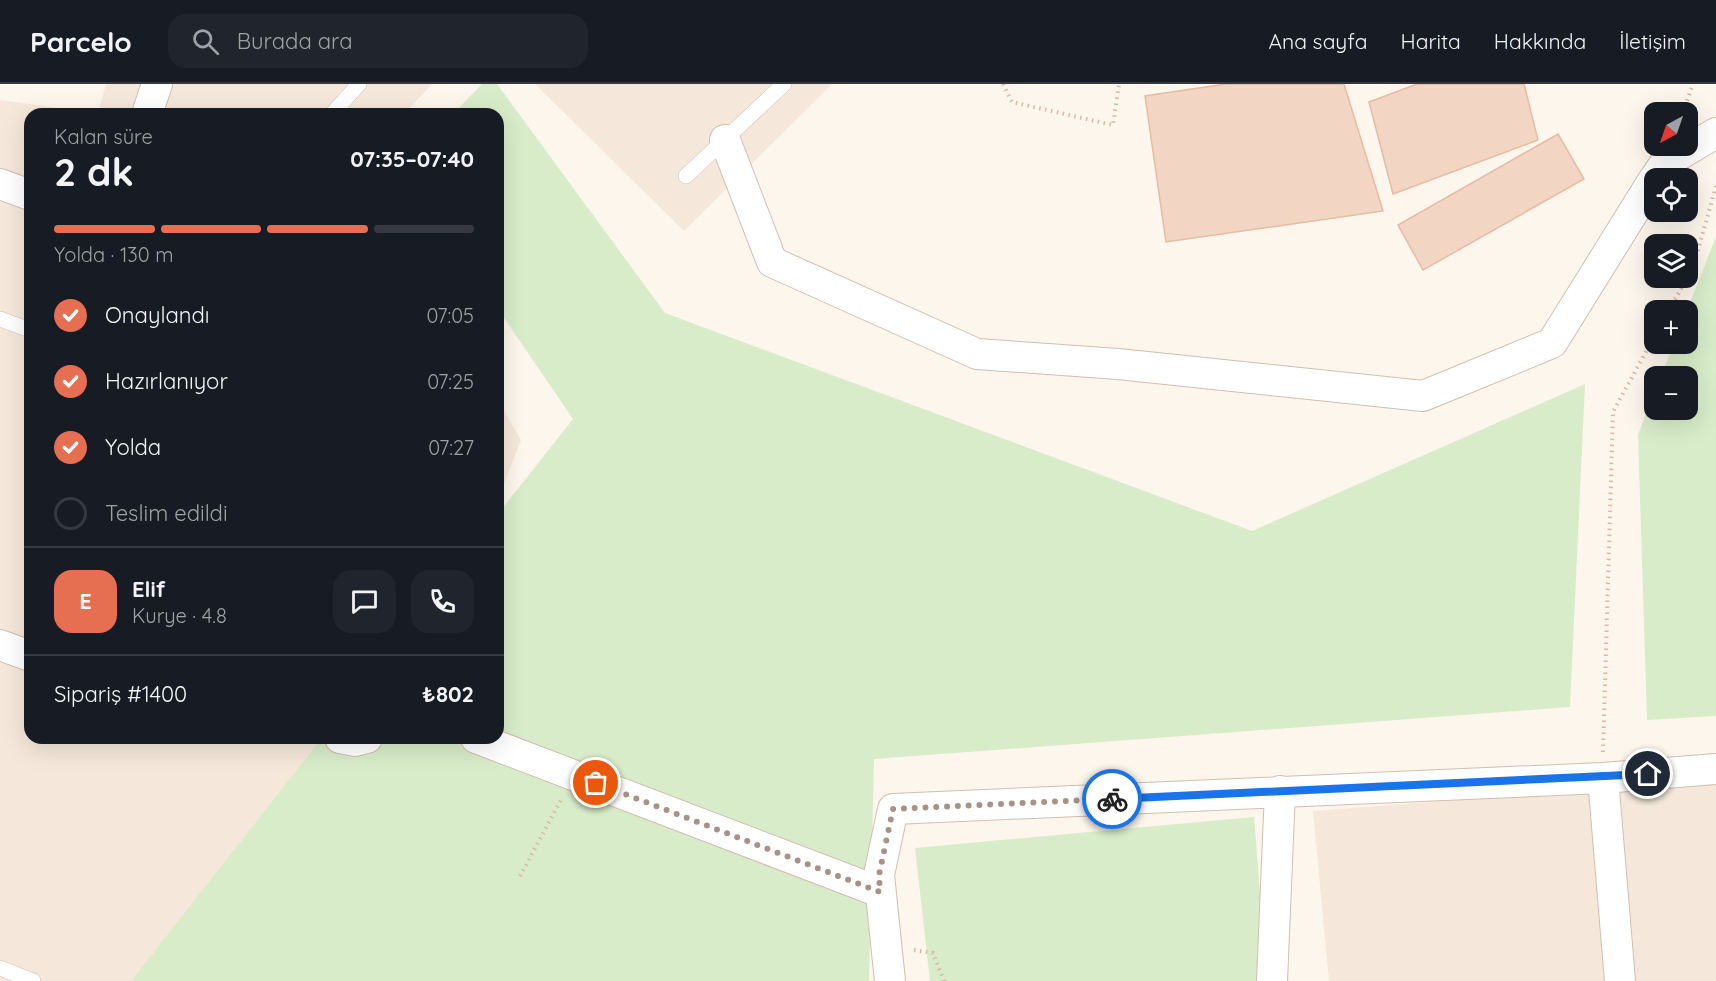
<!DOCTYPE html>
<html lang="tr">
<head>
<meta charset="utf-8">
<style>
	body { margin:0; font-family:Quicksand,sans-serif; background:#20242c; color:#f1f3f6; height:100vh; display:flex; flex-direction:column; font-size:22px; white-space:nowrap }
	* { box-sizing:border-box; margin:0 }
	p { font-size:20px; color:#9ea1a6 }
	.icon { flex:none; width:33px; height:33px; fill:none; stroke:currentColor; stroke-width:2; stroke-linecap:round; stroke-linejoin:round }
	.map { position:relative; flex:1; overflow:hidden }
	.side { position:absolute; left:24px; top:24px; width:480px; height:636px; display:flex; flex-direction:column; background:#171b24; border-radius:18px; box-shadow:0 6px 24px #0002 }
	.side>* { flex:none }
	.needle { width:39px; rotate:220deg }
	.tools { position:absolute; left:1644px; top:18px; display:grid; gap:12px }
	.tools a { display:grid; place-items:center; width:54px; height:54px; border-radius:12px; background:#171b24; box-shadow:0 6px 24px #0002; font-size:30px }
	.pin { position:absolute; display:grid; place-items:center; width:51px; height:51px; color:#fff; margin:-26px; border:3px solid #fff; border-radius:50%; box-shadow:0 2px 6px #0007 }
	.courier { position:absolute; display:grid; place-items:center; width:60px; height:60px; margin:-30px; border:4px solid #1a73e8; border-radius:50%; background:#fff; color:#222; box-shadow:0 2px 8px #0007 }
	.head em { font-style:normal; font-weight:700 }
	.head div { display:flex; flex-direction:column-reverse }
	.head { display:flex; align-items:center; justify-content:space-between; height:102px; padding:0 30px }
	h1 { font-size:39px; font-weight:700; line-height:45px }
	.bar { display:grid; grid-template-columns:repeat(4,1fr); gap:9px 6px; align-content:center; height:72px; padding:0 30px }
	.bar i { height:8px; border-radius:4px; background:#363941 }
	.bar .active { background:#e76f51 }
	.bar p { grid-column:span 4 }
	.line { display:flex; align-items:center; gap:15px; padding:0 30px; border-top:2px solid #363941 }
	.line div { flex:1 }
	.round { display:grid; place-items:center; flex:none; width:63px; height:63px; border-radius:18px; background:#20242c }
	ol { padding:0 30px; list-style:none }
	li { display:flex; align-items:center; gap:18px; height:66px }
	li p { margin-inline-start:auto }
	li .icon { padding:6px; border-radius:50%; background:#e76f51; color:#fff; stroke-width:4 }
	li:last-child { color:#9ea1a6 }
	li i { width:33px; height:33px; border:3px solid #363941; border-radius:50% }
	header { display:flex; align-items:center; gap:36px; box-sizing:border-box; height:84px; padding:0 30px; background:#171b24; border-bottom:2px solid #363941 }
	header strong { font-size:28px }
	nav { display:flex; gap:33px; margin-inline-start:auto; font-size:21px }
	.search { width:420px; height:54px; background:#20242c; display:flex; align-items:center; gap:15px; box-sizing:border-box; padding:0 21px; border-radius:18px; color:#9ea1a6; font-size:22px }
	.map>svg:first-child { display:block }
</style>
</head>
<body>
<header>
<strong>Parcelo</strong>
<div class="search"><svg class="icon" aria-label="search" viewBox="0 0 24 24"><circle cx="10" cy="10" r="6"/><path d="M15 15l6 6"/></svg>Burada ara</div>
<nav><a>Ana sayfa</a><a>Harita</a><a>Hakkında</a><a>İletişim</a></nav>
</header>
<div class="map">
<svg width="1716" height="897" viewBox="0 0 1716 897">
	<rect width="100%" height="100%" fill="#fdf6ec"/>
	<path fill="#f5e8da" d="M 106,0 L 432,0 L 404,30 L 30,30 L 30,654 L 404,654 L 309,897 L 0,897 L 0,16 L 98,29 Z
		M 535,0 L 832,0 L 684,147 Z
		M 498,316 L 521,356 L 498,415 Z
		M 1716,696 L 1716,897 L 1329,897 L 1313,727 Z"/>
	<path fill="#d8ecc9" d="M 482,0 L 497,0 L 665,229 L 1252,447 L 1585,300 L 1570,623 L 874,675 L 869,897 L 131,897 L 322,654 L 498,654 L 498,430 L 573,335 L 498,225 L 498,30 L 453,30 Z
		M 1716,153 L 1716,632 L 1647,636 L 1638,351 L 1654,308 L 1654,326 L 1688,326 L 1688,292 L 1661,292 L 1674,260 L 1688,260 L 1687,226 Z
		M 1254,733 L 1267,897 L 930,897 L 915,764 Z"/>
	<path fill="#f3d5c3" stroke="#e6bba3" stroke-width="1.5" d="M 1226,0 L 1344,0 L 1383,127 L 1166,158 L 1145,12 Z
		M 1417,0 L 1524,0 L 1538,56 L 1393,110 L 1369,18 Z
		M 1558,50 L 1584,95 L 1423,186 L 1398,141 Z"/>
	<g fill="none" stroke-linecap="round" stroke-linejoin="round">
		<defs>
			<path id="lane" d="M 332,30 L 359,0
				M 686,92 L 784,0
				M 0,235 L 30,246
				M 0,884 L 33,897"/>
			<path id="street" d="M 147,30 L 157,0
				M 725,56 L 772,178 L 977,270 L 1118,280 L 1423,312 L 1552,259 L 1654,95
				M 1655,94 L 1665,79 L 1716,49
				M 0,100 L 30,111
				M 0,561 L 30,572
				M 340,654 L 355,657 L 367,654
				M 476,654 L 880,808
				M 1603,694 L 1620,897
				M 890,897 L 879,791 L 893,725 L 1603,694 L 1716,685
				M 1272,897 L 1280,707"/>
		</defs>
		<use href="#lane" stroke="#d1beb0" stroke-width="16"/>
		<use href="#street" stroke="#d1beb0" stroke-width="32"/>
		<path stroke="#d9b8a5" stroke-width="4" stroke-dasharray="1.5 4.5" stroke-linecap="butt" d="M 1003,0 L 1012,18 L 1113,41 L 1119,0
			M 1683,28 L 1693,0
			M 1669,226 L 1693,184 L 1716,102
			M 1603,668 L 1613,328 L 1654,253
			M 520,792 L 561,716
			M 914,866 L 933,869 L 944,897"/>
		<use href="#lane" stroke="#fff" stroke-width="15"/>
		<use href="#street" stroke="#fff" stroke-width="30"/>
	</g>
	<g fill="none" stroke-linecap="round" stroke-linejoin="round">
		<path stroke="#a89285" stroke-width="6" stroke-dasharray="0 10.8" d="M 596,699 L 880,808 L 879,791 L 893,725 L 1112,715"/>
		<path stroke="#1a73e8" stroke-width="8" d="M 1112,715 L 1648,690"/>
	</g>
</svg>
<div class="tools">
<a><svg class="needle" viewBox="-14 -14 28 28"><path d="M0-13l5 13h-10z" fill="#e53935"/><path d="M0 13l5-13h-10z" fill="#9ea1a6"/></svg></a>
<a><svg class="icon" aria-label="locate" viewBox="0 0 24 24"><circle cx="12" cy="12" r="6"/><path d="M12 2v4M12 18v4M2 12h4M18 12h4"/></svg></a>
<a><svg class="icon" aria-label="layers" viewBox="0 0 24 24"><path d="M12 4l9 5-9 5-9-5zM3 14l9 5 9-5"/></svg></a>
<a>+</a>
<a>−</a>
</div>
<div class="pin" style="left:596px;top:699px;background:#ea580c"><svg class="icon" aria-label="bag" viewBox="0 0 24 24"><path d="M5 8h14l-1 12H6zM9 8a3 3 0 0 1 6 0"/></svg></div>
<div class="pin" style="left:1648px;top:690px;background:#1f2937"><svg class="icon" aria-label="home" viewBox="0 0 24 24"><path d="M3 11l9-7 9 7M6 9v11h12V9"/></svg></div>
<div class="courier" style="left:1112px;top:715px"><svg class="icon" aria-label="bike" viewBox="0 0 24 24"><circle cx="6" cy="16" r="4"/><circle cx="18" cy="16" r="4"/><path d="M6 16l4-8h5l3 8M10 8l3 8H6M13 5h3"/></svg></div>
<section class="side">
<div class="head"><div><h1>2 dk</h1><p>Kalan süre</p></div><em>07:35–07:40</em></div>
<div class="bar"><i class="active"></i><i class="active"></i><i class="active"></i><i></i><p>Yolda · 130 m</p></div>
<ol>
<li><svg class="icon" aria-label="check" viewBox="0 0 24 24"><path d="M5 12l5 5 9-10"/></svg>Onaylandı<p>07:05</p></li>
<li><svg class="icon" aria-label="check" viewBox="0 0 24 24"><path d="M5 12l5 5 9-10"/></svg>Hazırlanıyor<p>07:25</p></li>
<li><svg class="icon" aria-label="check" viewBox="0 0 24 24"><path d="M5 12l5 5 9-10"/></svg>Yolda<p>07:27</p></li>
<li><i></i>Teslim edildi</li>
</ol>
<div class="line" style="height:108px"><b class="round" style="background:#e76f51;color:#fff">E</b><div><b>Elif</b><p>Kurye · 4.8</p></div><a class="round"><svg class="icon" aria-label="chat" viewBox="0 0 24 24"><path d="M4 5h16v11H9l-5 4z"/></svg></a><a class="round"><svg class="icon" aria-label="phone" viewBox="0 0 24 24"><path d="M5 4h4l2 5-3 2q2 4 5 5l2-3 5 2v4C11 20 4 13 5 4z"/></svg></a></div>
<div class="line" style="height:78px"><div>Sipariş #1400</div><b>₺802</b></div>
</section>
</div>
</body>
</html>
